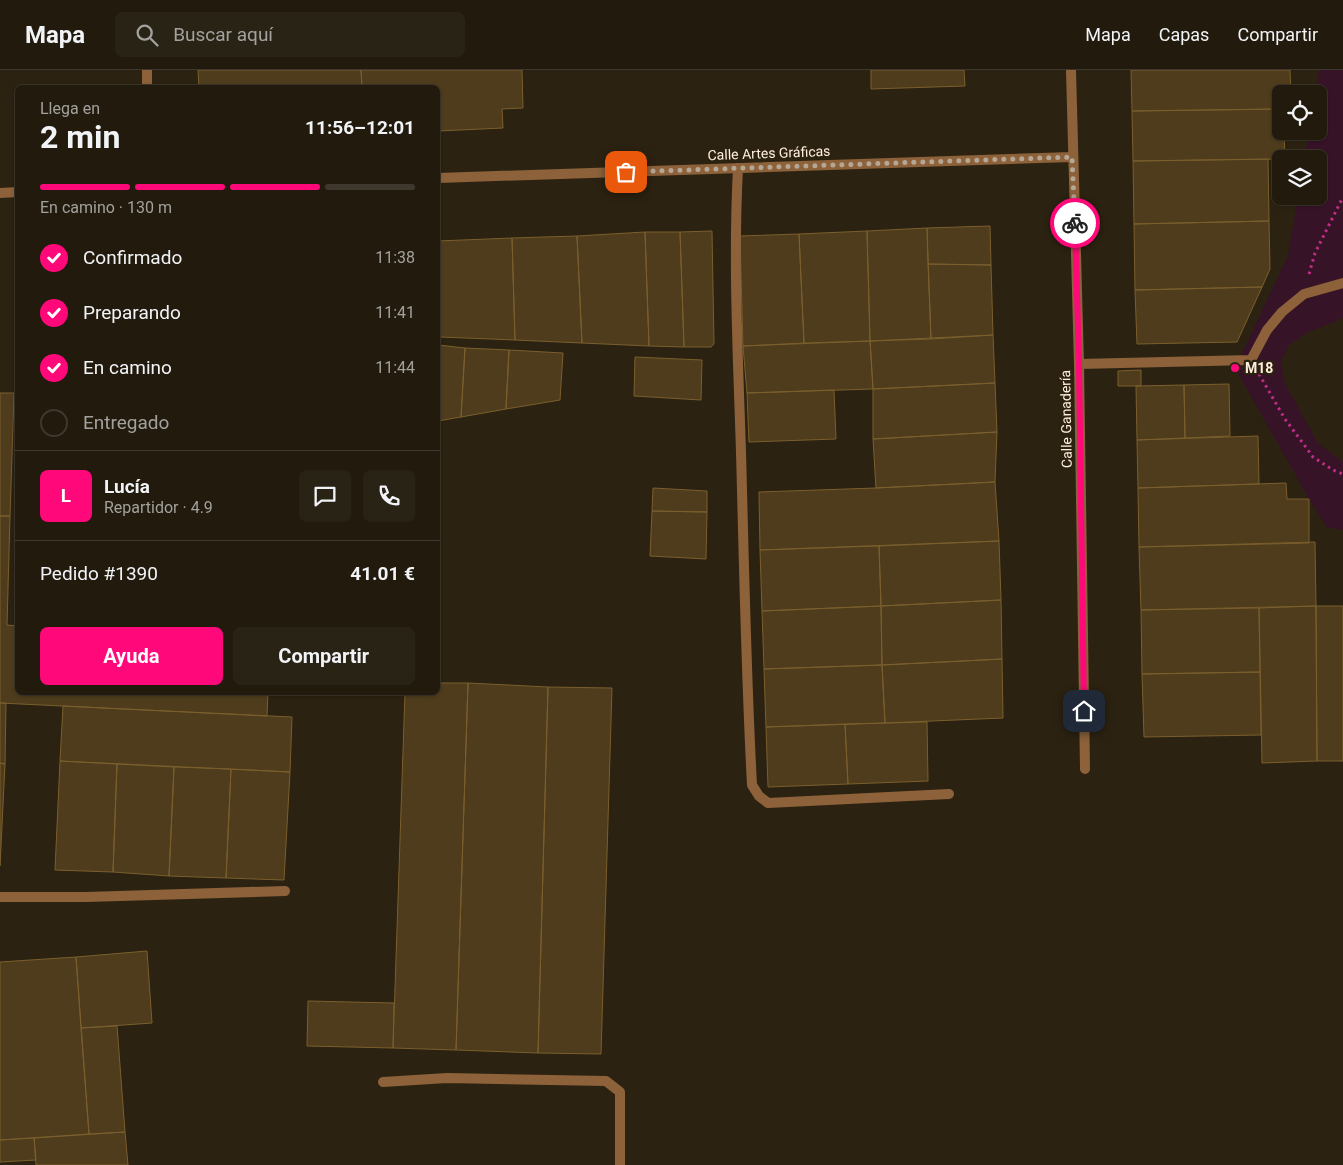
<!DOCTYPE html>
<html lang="es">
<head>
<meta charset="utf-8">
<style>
	body { margin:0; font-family:Roboto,sans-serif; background:#292316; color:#f1f3f6; height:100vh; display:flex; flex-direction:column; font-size:19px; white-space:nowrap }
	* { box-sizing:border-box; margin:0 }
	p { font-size:16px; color:#a2a19d }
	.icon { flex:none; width:28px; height:28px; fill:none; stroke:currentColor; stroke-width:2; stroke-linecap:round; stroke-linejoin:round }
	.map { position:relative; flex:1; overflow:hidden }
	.details { position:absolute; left:15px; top:15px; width:425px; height:610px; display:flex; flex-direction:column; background:#211a0d; border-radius:8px; box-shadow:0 1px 4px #0004,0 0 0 1px #3e382e }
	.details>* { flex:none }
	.fabs { position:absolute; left:1272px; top:15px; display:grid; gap:10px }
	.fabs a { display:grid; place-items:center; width:55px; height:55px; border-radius:8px; background:#211a0d; box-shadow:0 1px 4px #0004,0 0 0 1px #3e382e; font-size:25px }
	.pin { position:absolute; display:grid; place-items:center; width:42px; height:42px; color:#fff; margin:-21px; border-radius:10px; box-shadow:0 2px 8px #0006 }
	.courier { position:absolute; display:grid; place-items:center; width:50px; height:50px; margin:-25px; border:4px solid #ff0879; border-radius:50%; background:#fff; color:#222; box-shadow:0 1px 6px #0007 }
	.headline em { font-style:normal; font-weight:700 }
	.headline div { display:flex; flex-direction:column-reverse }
	.headline { display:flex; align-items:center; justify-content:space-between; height:85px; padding:0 25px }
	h1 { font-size:32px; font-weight:700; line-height:38px }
	.bar { display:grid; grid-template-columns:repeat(4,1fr); gap:8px 5px; align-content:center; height:60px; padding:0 25px }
	.bar i { height:6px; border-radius:4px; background:#3e382e }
	.bar .active { background:#ff0879 }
	.bar p { grid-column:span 4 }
	.line { display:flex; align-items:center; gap:12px; padding:0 25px; border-top:1px solid #3e382e }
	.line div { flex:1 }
	.round { display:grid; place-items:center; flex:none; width:52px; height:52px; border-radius:8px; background:#292316 }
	ol { padding:0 25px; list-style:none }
	li { display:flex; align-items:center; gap:15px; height:55px }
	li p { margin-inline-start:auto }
	li .icon { padding:5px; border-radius:50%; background:#ff0879; color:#fff; stroke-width:4 }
	li:last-child { color:#a2a19d }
	li i { width:28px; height:28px; border:2px solid #3e382e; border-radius:50% }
	.primary-button { display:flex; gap:10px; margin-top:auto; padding:10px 25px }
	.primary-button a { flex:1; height:58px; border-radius:8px; background:#ff0879; color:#fff; font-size:20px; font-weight:700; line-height:58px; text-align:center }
	.primary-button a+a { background:#292316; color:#f1f3f6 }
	header { display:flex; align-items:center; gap:30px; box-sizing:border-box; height:70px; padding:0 25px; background:#211a0d; border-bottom:1px solid #3e382e }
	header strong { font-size:24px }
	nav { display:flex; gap:28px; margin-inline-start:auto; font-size:18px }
	.search { width:350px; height:45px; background:#292316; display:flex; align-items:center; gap:12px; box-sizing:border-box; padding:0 18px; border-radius:8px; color:#a2a19d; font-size:19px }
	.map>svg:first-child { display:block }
</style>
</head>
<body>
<header>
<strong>Mapa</strong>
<div class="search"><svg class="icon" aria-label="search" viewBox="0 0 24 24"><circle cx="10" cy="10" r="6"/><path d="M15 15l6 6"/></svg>Buscar aquí</div>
<nav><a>Mapa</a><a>Capas</a><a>Compartir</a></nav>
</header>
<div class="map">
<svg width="1343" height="1095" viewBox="0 0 1343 1095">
	<rect width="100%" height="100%" fill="#2c2211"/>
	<path fill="#371328" d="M 1319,0 L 1343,0 L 1343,248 L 1307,263 L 1289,275 L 1281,291 L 1285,314 L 1318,373 L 1343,392 L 1343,460 L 1327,457 L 1309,429 L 1235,298 L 1288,186 L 1298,126 L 1319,126 L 1319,89 L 1304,89 L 1309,61 L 1319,61 L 1319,24 L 1315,24 Z"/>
	<path fill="#4e3c1c" stroke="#7b5f2d" d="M 198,0 L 361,0 L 362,18 L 199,18 Z
		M 361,0 L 522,0 L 523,38 L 502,39 L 503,58 L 438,61 L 438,18 L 362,18 Z
		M 871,0 L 964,0 L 965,16 L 871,19 Z
		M 1131,0 L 1290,0 L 1291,24 L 1281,24 L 1281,39 L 1132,41 Z
		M 1281,39 L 1281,61 L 1284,61 L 1285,89 L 1133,91 L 1132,41 Z
		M 1268,89 L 1269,151 L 1134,154 L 1133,91 Z
		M 1269,151 L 1270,199 L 1262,217 L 1135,220 L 1134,154 Z
		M 990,156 L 991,195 L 928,194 L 927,158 Z
		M 927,158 L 931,269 L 870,271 L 867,161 Z
		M 712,161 L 714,274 L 711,277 L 684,277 L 680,162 Z
		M 867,161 L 870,271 L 804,273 L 799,164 Z
		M 645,162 L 680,162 L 684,277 L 649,276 Z
		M 645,162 L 649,276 L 582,273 L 577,166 Z
		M 799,164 L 804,273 L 743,276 L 740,166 Z
		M 577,166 L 582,273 L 515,270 L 512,168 Z
		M 512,168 L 515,270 L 440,267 L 438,171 Z
		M 928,194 L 991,195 L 993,265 L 931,269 Z
		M 1262,217 L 1237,272 L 1137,274 L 1135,220 Z
		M 438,218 L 440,267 L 438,266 Z
		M 993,265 L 995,313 L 873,319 L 870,271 Z
		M 870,271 L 873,319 L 747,323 L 743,276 Z
		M 438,275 L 465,278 L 461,347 L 438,351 Z
		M 465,278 L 509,280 L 506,339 L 461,347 Z
		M 509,280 L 563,283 L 560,330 L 506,339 Z
		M 635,287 L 702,290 L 701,330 L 634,326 Z
		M 1141,300 L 1141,316 L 1118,316 L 1118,301 Z
		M 995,313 L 997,362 L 873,369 L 873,319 Z
		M 1229,314 L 1230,366 L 1185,368 L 1184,315 Z
		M 1184,315 L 1185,368 L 1137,370 L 1136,316 Z
		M 834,320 L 836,369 L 749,372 L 747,323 Z
		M 0,323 L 14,323 L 10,446 L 0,446 Z
		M 997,362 L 995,412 L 876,418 L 873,369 Z
		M 1258,366 L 1259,414 L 1138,418 L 1137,370 Z
		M 995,412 L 999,471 L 760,480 L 759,422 L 876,418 Z
		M 1286,413 L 1287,429 L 1309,429 L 1309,473 L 1139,477 L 1138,418 Z
		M 653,418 L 707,421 L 707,442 L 652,441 Z
		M 652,441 L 707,442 L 706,489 L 650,486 Z
		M 0,446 L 10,446 L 7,555 L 18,556 L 18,622 L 268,622 L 267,646 L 0,633 Z
		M 999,471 L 1001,530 L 881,536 L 879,476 Z
		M 1315,472 L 1316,536 L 1141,540 L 1139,477 Z
		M 879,476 L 881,536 L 762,541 L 760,480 Z
		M 1001,530 L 1002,589 L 882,595 L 881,536 Z
		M 881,536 L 882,595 L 764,599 L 762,541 Z
		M 1316,536 L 1317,691 L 1262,693 L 1259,538 Z
		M 1316,536 L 1343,536 L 1343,691 L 1317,691 Z
		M 1259,538 L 1260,602 L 1142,604 L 1141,540 Z
		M 1002,589 L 1003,648 L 885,653 L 882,595 Z
		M 882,595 L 885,653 L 766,657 L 764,599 Z
		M 1260,602 L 1261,665 L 1144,667 L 1142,604 Z
		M 438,613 L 468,613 L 456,980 L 393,978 L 405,622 L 438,622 Z
		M 468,613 L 548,617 L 538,983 L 456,980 Z
		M 548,617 L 612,618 L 601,984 L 538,983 Z
		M 0,633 L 6,633 L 5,694 L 0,693 Z
		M 63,636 L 292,647 L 290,702 L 60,691 Z
		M 927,652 L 928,711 L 848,714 L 845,654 Z
		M 845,654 L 848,714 L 768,717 L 766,657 Z
		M 60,691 L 117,694 L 113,802 L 55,800 Z
		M 0,693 L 5,694 L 0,796 Z
		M 117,694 L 174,697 L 169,806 L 113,802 Z
		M 174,697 L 231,699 L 226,808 L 169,806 Z
		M 231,699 L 290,702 L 284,810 L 226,808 Z
		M 147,881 L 152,953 L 81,958 L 76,887 Z
		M 76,887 L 89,1064 L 0,1070 L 0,892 Z
		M 308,931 L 394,933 L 393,978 L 307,976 Z
		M 117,956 L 125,1062 L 89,1064 L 81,958 Z
		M 125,1062 L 128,1095 L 36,1095 L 34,1068 Z
		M 34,1068 L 36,1090 L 0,1092 L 0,1070 Z"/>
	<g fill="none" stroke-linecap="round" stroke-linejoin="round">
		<path stroke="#c22d89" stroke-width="3" stroke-dasharray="2.5 4" stroke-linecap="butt" d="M 1309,204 L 1315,183 L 1343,127
			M 1259,304 L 1285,349 L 1313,387 L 1333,400 L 1343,404"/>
		<path stroke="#8d623a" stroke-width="10" d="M 738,98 C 733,192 738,287 741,382 C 744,493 746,604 752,715 L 759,726 L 768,733 L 949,724
			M 0,827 L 86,827 L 285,821
			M 383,1012 L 447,1008 L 606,1011 L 620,1022 L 620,1095"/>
		<path stroke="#8d623a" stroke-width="10" d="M 147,0 L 147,18
			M 1071,0 L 1079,294 L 1085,699
			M 438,108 L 1072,87
			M 0,123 L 18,122
			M 1079,294 L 1251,290 L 1267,260 L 1282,242 L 1304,224 L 1343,213"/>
	</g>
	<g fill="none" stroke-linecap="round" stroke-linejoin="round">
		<path stroke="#b5a795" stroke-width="5" stroke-dasharray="0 9" d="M 626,102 L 1072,87 L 1075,153"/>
		<path stroke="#ff0879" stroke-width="6" d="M 1075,153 L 1079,294 L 1084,641"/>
	</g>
	<circle fill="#ff0879" stroke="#2c2211" stroke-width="2" cx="1235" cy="298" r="5"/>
	<g text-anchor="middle" stroke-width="4.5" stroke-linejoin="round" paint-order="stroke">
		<g font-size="14" fill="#ffefdc" stroke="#2c2211">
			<text transform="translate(769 83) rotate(-2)" y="5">Calle Artes Gráficas</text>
			<text transform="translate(1066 349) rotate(-91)" y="5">Calle Ganadería</text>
		</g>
		<g font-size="14" font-weight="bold" fill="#ffefdc" stroke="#2c2211" text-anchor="start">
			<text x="1245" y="303">M18</text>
		</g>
	</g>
</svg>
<div class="fabs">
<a><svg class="icon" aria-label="locate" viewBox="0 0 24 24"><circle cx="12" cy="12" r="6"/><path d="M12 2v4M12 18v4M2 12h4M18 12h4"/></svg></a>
<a><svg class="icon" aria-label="layers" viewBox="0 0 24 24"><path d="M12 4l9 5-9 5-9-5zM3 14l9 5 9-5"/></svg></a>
</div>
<div class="pin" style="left:626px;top:102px;background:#ea580c"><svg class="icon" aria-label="bag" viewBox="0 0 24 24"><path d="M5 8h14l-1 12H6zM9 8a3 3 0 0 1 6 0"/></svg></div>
<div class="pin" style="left:1084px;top:641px;background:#1f2937"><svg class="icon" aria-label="home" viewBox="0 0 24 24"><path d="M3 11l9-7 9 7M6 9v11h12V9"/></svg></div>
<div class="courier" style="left:1075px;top:153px"><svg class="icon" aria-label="bike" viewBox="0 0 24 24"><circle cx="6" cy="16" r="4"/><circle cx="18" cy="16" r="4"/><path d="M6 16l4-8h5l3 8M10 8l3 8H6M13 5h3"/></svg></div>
<section class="details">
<div class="headline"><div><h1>2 min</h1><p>Llega en</p></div><em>11:56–12:01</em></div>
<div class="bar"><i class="active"></i><i class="active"></i><i class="active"></i><i></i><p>En camino · 130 m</p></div>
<ol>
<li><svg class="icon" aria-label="check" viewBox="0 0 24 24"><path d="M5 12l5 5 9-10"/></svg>Confirmado<p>11:38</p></li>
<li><svg class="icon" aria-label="check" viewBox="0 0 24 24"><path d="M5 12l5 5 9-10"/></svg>Preparando<p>11:41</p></li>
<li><svg class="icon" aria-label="check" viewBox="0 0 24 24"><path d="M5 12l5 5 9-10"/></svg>En camino<p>11:44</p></li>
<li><i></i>Entregado</li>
</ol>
<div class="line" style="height:90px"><b class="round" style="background:#ff0879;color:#fff">L</b><div><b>Lucía</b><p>Repartidor · 4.9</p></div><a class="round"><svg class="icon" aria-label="chat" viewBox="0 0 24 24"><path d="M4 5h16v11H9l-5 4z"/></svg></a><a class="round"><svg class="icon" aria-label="phone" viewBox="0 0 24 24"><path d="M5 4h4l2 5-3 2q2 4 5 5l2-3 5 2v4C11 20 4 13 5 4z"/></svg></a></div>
<div class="line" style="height:65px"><div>Pedido #1390</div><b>41.01 €</b></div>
<div class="primary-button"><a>Ayuda</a><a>Compartir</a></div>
</section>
</div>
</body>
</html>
